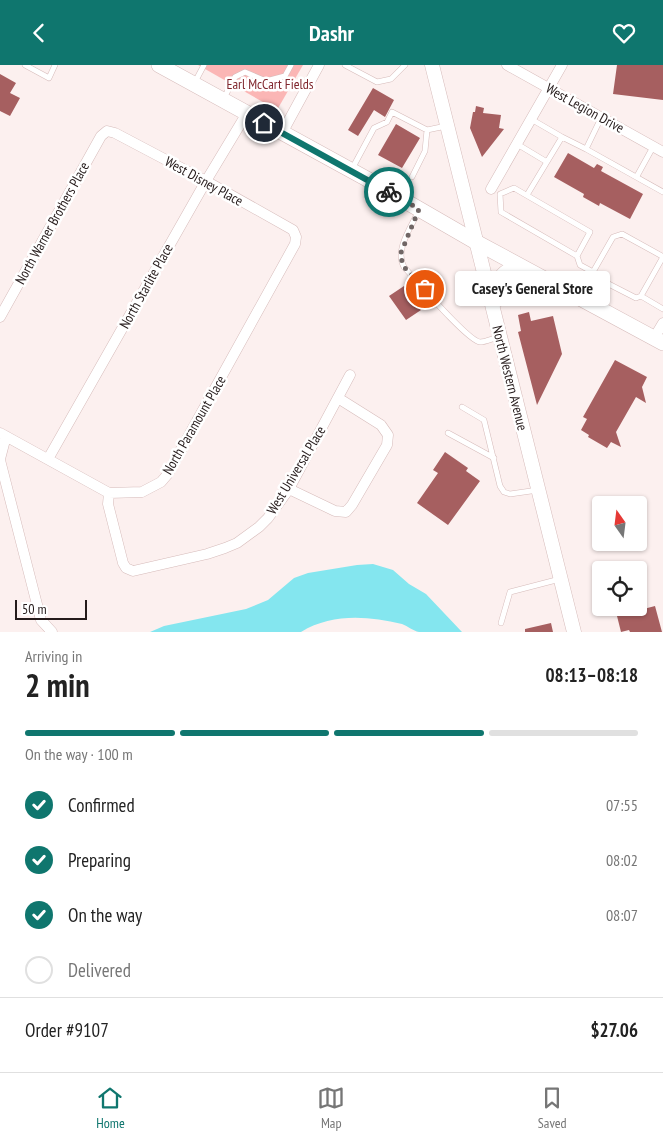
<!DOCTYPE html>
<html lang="en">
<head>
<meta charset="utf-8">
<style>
	body { margin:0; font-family:"PT Sans Narrow",sans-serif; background:#f6f6f6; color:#222; height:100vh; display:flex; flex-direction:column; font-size:19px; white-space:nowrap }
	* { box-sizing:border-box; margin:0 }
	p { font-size:16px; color:#767676 }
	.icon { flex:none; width:28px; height:28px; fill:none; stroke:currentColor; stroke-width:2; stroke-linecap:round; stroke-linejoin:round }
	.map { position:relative; height:567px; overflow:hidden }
	.details { display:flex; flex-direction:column; background:#fff; flex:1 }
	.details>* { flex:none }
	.needle { width:32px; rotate:346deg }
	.buttons { position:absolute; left:592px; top:431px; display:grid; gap:10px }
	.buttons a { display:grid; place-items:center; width:55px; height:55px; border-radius:5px; background:#fff; box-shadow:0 1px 4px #0004; font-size:25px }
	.scale { position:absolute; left:15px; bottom:12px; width:72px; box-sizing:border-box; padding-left:5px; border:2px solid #251b1b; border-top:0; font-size:14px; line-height:18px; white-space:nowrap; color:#251b1b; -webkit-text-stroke:4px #fff; paint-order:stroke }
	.pin { position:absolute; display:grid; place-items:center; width:42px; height:42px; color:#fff; margin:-21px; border:2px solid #fff; border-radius:50%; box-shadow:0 1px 5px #0007 }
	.courier { position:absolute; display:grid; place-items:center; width:50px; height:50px; margin:-25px; border:4px solid #0f766e; border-radius:50%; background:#fff; color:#222; box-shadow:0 1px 6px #0007 }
	.bubble { position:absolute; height:35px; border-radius:5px; background:#fff; box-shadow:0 1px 4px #0004; font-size:16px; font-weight:700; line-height:35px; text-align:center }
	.overview em { font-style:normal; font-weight:700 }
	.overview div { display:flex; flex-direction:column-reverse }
	.overview { display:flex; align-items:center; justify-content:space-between; height:85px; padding:0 25px }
	h1 { font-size:32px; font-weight:700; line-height:38px }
	.bar { display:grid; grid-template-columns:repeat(4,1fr); gap:8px 5px; align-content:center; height:60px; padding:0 25px }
	.bar i { height:6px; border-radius:4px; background:#e0e0e0 }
	.bar .selected { background:#0f766e }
	.bar p { grid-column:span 4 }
	.line { display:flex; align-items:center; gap:12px; padding:0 25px; border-top:1px solid #e0e0e0 }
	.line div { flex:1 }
	ol { padding:0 25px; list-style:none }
	li { display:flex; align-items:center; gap:15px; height:55px }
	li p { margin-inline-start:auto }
	li .icon { padding:5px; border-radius:50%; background:#0f766e; color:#fff; stroke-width:4 }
	li:last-child { color:#767676 }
	li i { width:28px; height:28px; border:2px solid #e0e0e0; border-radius:50% }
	header { display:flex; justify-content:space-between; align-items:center; height:65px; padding:0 25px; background:#0f766e; color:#fff; font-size:22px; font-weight:700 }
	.menu { display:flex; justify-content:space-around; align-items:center; height:70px; border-top:1px solid #e0e0e0; background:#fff; font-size:14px; color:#767676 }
	.menu a { display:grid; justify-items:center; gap:2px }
	.menu .selected { color:#0f766e }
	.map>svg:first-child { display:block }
</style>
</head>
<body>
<header><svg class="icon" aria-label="back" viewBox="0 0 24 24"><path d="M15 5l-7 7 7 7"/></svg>Dashr<svg class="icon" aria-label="heart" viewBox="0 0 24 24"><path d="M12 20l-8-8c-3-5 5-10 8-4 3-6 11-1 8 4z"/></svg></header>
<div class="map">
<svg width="663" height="567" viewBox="0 0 663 567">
	<rect width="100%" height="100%" fill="#fcf0ef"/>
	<path fill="#fbb6b5" d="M 198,0 L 303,0 L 277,45 Z"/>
	<path fill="#84e6ef" d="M 373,499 L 393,505 L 409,519 L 426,529 L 462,567 C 448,567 433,567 419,567 C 413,566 408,561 402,559 C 368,551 332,548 301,567 L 150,567 L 164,561 L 246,544 L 268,535 L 294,513 L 308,508 L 357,500 Z"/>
	<path fill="#a65f60" d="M 617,0 L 663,0 L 663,35 L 613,29 Z
		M 0,9 L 16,18 L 10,28 L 20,33 L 10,51 L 0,46 Z
		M 373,23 L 394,35 L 385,52 L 374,45 L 358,71 L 348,65 Z
		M 476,41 L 484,43 L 483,48 L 501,50 L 499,63 L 504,64 L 482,92 L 470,63 L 473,47 L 475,47 Z
		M 396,59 L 420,73 L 402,103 L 378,90 Z
		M 568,88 L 594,103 L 597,99 L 603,102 L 601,106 L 643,129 L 630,154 L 600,138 L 599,141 L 583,132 L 584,129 L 554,112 Z
		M 404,221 L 421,245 L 406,255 L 389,231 Z
		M 529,247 L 531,256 L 553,251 L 562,289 L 537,340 L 518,267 L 521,266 L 518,250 Z
		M 615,295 L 647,312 L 642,322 L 646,338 L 636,332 L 616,367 L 621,382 L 611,377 L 607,383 L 588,372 L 589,370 L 581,365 L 587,354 L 583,352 Z
		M 445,387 L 468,403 L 466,406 L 480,416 L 448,460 L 417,438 L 438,408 L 433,405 Z
		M 655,541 L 662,567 L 630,567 L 629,565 L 621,567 L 617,551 Z
		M 551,558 L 553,567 L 525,567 L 525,564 Z"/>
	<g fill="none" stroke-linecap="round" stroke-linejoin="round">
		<defs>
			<path id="service" d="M 25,0 L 49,13 L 55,0
				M 345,0 L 377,17 L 391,14 L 405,0
				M 195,17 L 204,0
				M 224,33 L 235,12 L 245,7 L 266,16 L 285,11 L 291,0
				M 562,72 L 586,84 L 601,53
				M 517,79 L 547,97
				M 586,84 L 663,127
				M 352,104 L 374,63 L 387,57 L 392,47 L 427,65 L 446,61
				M 637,111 L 653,82
				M 412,112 L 425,86 L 427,65
				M 514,123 L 590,167 L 577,191 L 501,147 L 500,129 Z
				M 527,130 L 562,72 L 531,54
				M 419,145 C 412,161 394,185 404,202 C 416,215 468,276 480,277 C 486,277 493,273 499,272
				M 577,191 L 580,200 L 593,207
				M 663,192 L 641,231 L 663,244
				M 595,212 L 593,207 L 613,172 L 622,169 L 662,191
				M 584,234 L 595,212 L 636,233 L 641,231
				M 462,342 L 484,355 L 500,421 L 504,427 L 510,429 L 538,425
				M 448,368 L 494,393
				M 501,558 L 510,527 L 560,514"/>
			<path id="minor" d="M 507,0 L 663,87
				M 282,68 L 319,0
				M 491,124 L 562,0
				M 0,252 L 101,71 L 107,66 L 115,68 L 206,116 L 293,165 L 296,172 L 295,179 L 167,410 L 161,417 L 142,427 L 109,428 L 0,368
				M 654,273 L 663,258
				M 0,394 L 6,371
				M 48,394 L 206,116 L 247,48
				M 0,395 L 41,555 L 52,567
				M 289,424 L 335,446 L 346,447 L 352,440 L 387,380 L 388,370 L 381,360 L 338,333
				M 109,428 L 108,439 L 123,498 L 126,503 L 133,506 L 207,489 L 225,483 L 237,478 L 259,462 L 268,453 L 289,424 L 350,310"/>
			<path id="tertiary" d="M 432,0 L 574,567
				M 496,236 C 495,213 504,199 528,206"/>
			<path id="secondary" d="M 159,0 L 367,114 L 476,177 L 663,278"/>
		</defs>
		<use href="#service" stroke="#d6bbba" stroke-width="6"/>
		<use href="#minor" stroke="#d6bbba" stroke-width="11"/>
		<use href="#tertiary" stroke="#d6bbba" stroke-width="15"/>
		<use href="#secondary" stroke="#d6bbba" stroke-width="16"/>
		<use href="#service" stroke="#fff" stroke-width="5"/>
		<use href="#minor" stroke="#fff" stroke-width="10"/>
		<use href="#tertiary" stroke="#fff" stroke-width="14"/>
		<use href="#secondary" stroke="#fff" stroke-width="15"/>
	</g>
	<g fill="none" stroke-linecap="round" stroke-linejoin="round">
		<path stroke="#706665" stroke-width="5" stroke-dasharray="0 9" d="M 389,127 L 419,144 L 400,190 L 404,202 L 425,224"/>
		<path stroke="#0f766e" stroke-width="6" d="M 264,58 L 389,127"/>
	</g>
	<g text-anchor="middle" stroke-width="5" stroke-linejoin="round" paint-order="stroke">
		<g font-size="14" fill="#80272e" stroke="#fff">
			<text x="270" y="24">Earl McCart Fields</text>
		</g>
		<g font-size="14" fill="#251b1b" stroke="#fff">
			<text transform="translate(585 43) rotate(29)" y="5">West Legion Drive</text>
			<text transform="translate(204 116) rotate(29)" y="5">West Disney Place</text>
			<text transform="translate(52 158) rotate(-61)" y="5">North Warner Brothers Place</text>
			<text transform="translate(146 221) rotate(-61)" y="5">North Starlite Place</text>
			<text transform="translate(510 313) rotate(76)" y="5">North Western Avenue</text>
			<text transform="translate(194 360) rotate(-60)" y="5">North Paramount Place</text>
			<text transform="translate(296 405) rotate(-59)" y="5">West Universal Place</text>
		</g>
	</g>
</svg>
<div class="buttons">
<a><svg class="needle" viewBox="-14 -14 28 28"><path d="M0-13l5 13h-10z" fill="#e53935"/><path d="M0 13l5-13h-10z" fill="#767676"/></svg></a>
<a><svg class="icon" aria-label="locate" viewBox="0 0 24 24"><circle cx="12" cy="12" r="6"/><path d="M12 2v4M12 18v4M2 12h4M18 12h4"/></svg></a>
</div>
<div class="scale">50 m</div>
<div class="pin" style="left:425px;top:224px;background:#ea580c"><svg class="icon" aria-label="bag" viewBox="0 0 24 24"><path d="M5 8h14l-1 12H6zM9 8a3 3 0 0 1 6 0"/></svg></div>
<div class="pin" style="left:264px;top:58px;background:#1f2937"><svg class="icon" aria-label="home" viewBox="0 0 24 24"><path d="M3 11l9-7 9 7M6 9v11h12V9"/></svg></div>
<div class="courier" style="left:389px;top:127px"><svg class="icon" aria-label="bike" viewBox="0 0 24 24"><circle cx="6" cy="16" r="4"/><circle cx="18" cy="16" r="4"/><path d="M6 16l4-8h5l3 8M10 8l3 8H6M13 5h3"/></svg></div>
<div class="bubble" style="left:455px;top:206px;width:155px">Casey's General Store</div>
</div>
<section class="details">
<div class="overview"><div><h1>2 min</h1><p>Arriving in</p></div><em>08:13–08:18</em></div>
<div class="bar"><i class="selected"></i><i class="selected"></i><i class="selected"></i><i></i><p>On the way · 100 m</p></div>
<ol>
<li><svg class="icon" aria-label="check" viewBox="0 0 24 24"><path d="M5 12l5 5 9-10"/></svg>Confirmed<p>07:55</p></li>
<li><svg class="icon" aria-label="check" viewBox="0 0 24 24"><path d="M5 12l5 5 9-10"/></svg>Preparing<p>08:02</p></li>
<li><svg class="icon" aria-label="check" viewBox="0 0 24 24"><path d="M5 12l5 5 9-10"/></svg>On the way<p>08:07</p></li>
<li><i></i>Delivered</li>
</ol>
<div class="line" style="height:65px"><div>Order #9107</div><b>$27.06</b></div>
</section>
<nav class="menu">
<a class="selected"><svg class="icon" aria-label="home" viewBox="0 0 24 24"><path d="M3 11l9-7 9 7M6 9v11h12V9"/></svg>Home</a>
<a><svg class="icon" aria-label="map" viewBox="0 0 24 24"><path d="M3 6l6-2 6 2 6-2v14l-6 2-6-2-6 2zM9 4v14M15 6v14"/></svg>Map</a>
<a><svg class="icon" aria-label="saved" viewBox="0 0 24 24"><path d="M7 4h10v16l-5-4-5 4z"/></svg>Saved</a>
</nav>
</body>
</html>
